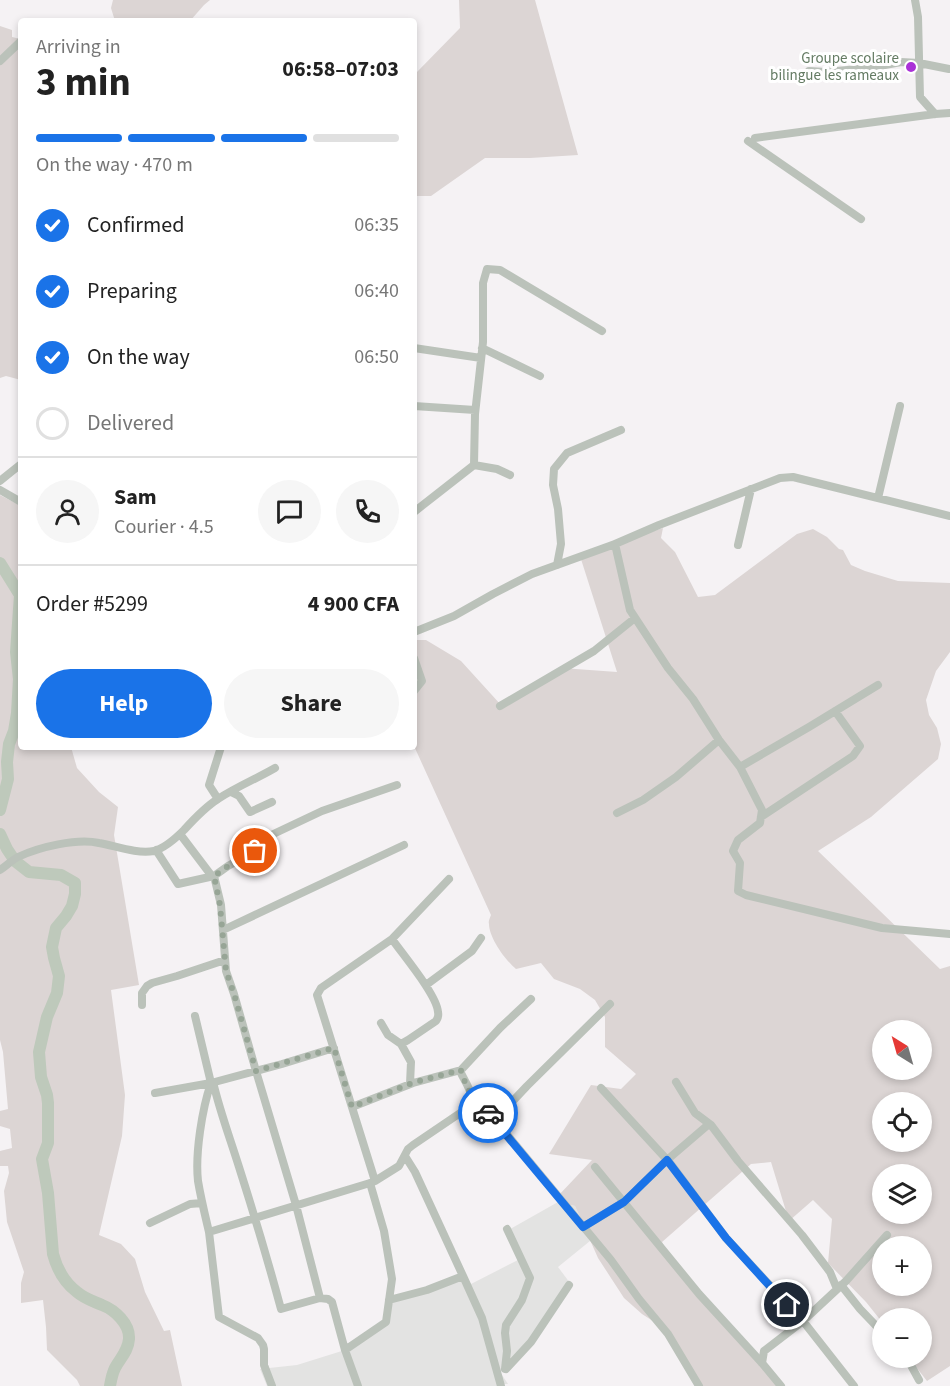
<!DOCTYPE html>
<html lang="en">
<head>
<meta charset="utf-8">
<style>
	body { margin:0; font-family:"Source Sans 3",sans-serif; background:#f6f6f6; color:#222; height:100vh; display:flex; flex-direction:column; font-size:22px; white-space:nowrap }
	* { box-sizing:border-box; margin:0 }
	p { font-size:20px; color:#767676 }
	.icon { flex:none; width:33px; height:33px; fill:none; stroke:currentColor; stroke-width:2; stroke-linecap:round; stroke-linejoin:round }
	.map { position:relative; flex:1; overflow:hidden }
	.drawer { position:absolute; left:18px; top:18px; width:399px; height:732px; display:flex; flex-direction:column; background:#fff; border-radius:6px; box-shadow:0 3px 9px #0003 }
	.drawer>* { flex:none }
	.needle { width:39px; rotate:323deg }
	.fabs { position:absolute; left:872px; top:1020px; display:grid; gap:12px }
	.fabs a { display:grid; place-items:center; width:60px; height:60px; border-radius:50%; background:#fff; box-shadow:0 3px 9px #0003; font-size:30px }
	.pin { position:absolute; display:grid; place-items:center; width:51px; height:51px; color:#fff; margin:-26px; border:3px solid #fff; border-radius:50%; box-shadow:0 2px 6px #0007 }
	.courier { position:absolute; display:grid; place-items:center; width:60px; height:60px; margin:-30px; border:4px solid #1a73e8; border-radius:50%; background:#fff; color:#222; box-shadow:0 2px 8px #0007 }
	.summary em { font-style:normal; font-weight:700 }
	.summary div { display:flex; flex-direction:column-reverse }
	.summary { display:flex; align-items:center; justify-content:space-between; height:102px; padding:0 18px }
	h1 { font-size:39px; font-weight:700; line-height:45px }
	.bar { display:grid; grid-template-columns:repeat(4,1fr); gap:9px 6px; align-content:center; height:72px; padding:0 18px }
	.bar i { height:8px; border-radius:4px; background:#e0e0e0 }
	.bar .on { background:#1a73e8 }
	.bar p { grid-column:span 4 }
	.line { display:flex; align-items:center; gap:15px; padding:0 18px; border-top:2px solid #e0e0e0 }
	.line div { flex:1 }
	.round { display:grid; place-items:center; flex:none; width:63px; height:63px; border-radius:32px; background:#f6f6f6 }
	ol { padding:0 18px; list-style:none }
	li { display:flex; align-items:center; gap:18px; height:66px }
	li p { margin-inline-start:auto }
	li .icon { padding:6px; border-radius:50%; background:#1a73e8; color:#fff; stroke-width:4 }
	li:last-child { color:#767676 }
	li i { width:33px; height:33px; border:3px solid #e0e0e0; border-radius:50% }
	.button { display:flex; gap:12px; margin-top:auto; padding:12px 18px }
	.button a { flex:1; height:69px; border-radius:36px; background:#1a73e8; color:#fff; font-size:24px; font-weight:700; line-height:69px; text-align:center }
	.button a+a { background:#f6f6f6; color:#222 }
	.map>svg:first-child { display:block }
</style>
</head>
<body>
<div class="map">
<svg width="950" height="1386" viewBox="0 0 950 1386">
	<rect width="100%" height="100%" fill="#f5f2f4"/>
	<path fill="#e3e3e2" d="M 558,1202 L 575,1206 L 590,1241 L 558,1267 L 570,1283 L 520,1357 L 500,1372 L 508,1384 L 501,1384 L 501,1386 L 267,1386 L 260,1369 L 297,1365 L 345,1350 L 386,1322 L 389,1300 L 463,1276 L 471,1284 L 518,1260 L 505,1232 Z"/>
	<path fill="#dcd5d4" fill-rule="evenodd" d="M 113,0 L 210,0 L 204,5 L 190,21 L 115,21 L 111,8 Z
		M 459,0 L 535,0 L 578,155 L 530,158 L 485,158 L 431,196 L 414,196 L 414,73 L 417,72 L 460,28 Z
		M 0,26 L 12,30 L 12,37 L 21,39 L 21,380 L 6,376 L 0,378 Z
		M 0,495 L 21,506 L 21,747 L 71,747 L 77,768 L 99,792 L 118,807 L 114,835 L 139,985 L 111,990 L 125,1095 L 122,1136 L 99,1235 L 121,1244 L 135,1259 L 145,1292 L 164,1331 L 170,1330 L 182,1386 L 80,1386 L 77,1380 L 47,1350 L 46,1327 L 43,1300 L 21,1303 L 21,1283 L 24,1272 L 7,1222 L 4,1191 L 9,1173 L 8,1166 L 0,1166 L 0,1151 L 12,1148 L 10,1129 L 0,1126 L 0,1111 L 8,1109 L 3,1052 L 0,1040 Z
		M 663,528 L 661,538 L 675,552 L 698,597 L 715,595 L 797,534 L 813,529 L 827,537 L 839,549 L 843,550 L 851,565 L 865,571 L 898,581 L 950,583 L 950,652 L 936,671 L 926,700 L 929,715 L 937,728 L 941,744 L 938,759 L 871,817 L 818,851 L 940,969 L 950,966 L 950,1366 L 927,1381 L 909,1358 L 921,1358 L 921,1318 L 882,1318 L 882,1322 L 866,1302 L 828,1263 L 832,1219 L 813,1200 L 789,1221 L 771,1162 L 751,1164 L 662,1242 L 673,1263 L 782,1386 L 697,1386 L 662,1327 L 642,1314 L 624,1298 L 598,1258 L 575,1206 L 558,1202 L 558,1196 L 592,1160 L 549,1154 L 591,1085 L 621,1089 L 636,1074 L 605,1047 L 605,1017 L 595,1000 L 580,989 L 554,979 L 541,963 L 516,969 C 506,961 489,938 489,924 C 488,921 490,918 491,915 L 414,746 L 414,640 L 426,640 L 461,661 L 501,705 L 562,668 L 617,672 L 580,556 ZM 882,1030 L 921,1030 L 921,1070 L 882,1070 ZM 882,1102 L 921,1102 L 921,1142 L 882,1142 ZM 882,1174 L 921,1174 L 921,1214 L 882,1214 ZM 882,1246 L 921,1246 L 921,1286 L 882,1286 Z"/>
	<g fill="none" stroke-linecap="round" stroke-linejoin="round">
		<path stroke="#bec9bb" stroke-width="12" d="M 0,563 L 20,595 L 16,652 L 19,679 L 17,713 L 14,731 L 9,744 L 7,762 L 8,779 L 0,810
			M 0,834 L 7,849 L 13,858
			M 15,861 L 29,872 L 61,875 L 75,883 L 75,894 L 72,906 L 66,916 L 56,928 L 52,947 L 54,958 L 59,976 L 57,993 L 47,1017 L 39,1052 L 41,1077 L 47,1095 L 48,1103 L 48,1143 L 42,1159 L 48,1193 L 53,1254 C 57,1269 65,1283 77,1292 C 85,1299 93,1301 102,1305 C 115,1310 130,1324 129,1339 C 128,1352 120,1358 115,1368 C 112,1374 111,1380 110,1386"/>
		<path stroke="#bbc2ba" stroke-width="8" d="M 915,0 L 918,17 L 920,97 L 935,114
			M 0,61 L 21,41
			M 809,71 L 826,72 L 869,68 L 901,62 L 919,63 L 949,69
			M 755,138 L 935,114 L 950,113
			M 748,141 L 861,219
			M 414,348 L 481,358
			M 482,348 L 540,376
			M 414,406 L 475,410
			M 474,465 L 497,469 L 510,475
			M 0,481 L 21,464
			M 0,490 L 21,502
			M 878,498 L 900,406
			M 414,512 L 474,465 L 475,414 L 483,342 L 483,283 L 487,269 L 500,270 L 602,331
			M 615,544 L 630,610 L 668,668 L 693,699 L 719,740 L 740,767 L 762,810 L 760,823 L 738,840 L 733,851 L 740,863 L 738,891 L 746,895 L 882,928 L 950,934
			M 738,545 L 751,489
			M 557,565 L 561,544 L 558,509 L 553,485 L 554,469 L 567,453 L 621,430
			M 414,632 L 454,616 L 493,594 L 532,574 L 615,544 L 659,525 L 780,478 L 793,477 L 950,516
			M 414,658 L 422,681 L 414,691
			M 500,706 L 594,651 L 635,618
			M 740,767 L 809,727 L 878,685
			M 231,792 L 239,796 L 250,812 L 272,802
			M 218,799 L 209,785 L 221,747
			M 617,813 L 643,800 L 676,777 L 719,740
			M 761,817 L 853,756 L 860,746 L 835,711
			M 180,834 L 211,875 L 214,876 L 221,905 L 226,971 L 234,994 L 256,1071 L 296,1205 L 320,1298 L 328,1299 L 332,1302 L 345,1350 L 358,1386
			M 156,850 L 178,884 L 214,876 L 228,866 L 255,851 L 267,837 L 322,811 L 397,785
			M 0,870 C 6,866 12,860 18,857 C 39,847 77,838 99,843 C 116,846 136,854 154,851 C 165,848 176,838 184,830 C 194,819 205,807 218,799 C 236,787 256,779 275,768
			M 223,930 L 404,845
			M 392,939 C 403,955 437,995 438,1012 C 439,1017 438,1017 436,1021 L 408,1040 L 401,1044
			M 426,985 L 472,951 L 481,938
			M 610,1004 L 527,1086 L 495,1120 L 611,1260 L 639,1299 L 668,1334 L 699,1386
			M 142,1005 L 142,993 L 147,986 L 152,983 L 177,976 L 225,960
			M 381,1023 L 388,1035 L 401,1044 L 411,1062 L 410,1084
			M 334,1048 L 282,1064 L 211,1083 C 202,1109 195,1154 198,1181 C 201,1199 205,1215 209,1232 L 370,1183
			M 213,1082 C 220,1112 230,1138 239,1167 C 254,1214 268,1261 281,1309 L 320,1298
			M 676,1082 L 695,1113 L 711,1125 L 738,1161 L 802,1235 L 830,1272 L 837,1289
			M 601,1088 L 670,1163 L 726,1238 L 803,1321 L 854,1386
			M 155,1093 L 211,1083 L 195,1016
			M 472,1097 L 495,1120
			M 352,1107 L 413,1083 L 461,1070 L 500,1028 L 531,999
			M 595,1167 L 699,1294 L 762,1363 L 781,1386
			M 375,1181 L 399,1166 L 408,1149 L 413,1145 L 469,1107 C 476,1096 466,1084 461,1073 L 461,1070
			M 150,1223 L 190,1204 L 202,1203
			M 583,1227 L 624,1202 L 667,1160 L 709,1124
			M 209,1232 L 219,1317 L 258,1338 L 263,1345 L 264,1349 L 264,1365 L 272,1386
			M 463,1276 L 482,1318 L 501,1386
			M 841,1285 L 860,1309 L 882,1332
			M 389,1300 L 427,1290 L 463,1276 L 415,1172 L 405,1156
			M 345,1350 L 386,1322 L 392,1279 L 384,1231 L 370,1183 L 375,1181 L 317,995 L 321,988 L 392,939 L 449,879
			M 907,1358 L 919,1380
			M 762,1363 L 764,1351 L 803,1321 L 846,1281 L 887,1235
			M 505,1369 L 507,1351 L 505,1333 L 506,1325 L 522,1300 L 530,1278 L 507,1229
			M 506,1369 L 531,1342 L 569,1285"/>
	</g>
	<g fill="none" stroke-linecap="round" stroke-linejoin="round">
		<path stroke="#97a596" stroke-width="6" stroke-dasharray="0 10.8" d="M 255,851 L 228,866 L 214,876 L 220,905 L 226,971 L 234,994 L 256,1071 L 334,1048 L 352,1107 L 412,1083 L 461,1070 L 461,1073 L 472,1097 L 488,1113"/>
		<path stroke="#1a73e8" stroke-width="8" d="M 488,1113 L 583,1227 L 624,1202 L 667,1160 L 726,1238 L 787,1305"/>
	</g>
	<circle fill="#aa31d7" stroke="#fff" stroke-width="2" cx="911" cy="67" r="6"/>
	<g text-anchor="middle" stroke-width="6" stroke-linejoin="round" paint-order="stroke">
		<g font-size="15" fill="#647b63" stroke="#fff" text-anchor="end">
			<text x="899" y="63">Groupe scolaire<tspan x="899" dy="17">bilingue les rameaux</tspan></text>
		</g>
	</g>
</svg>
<div class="fabs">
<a><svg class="needle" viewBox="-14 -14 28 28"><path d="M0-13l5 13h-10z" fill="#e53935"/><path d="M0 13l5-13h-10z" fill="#767676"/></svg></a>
<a><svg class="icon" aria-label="locate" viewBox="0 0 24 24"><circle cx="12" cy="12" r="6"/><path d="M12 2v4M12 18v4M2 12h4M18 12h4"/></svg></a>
<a><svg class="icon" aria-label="layers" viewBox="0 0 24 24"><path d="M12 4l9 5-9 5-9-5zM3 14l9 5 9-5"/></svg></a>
<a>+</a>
<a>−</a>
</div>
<div class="pin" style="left:255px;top:851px;background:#ea580c"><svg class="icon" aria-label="bag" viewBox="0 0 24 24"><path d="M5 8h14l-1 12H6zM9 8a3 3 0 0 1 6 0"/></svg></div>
<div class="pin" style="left:787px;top:1305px;background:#1f2937"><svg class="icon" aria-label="home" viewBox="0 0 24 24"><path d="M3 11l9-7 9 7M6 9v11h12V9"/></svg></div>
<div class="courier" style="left:488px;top:1113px"><svg class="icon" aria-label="car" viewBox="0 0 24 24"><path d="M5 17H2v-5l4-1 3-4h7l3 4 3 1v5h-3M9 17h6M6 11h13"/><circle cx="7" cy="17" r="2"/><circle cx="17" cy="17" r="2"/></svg></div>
<section class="drawer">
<div class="summary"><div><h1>3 min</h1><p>Arriving in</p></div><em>06:58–07:03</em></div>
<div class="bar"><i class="on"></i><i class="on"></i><i class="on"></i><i></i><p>On the way · 470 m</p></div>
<ol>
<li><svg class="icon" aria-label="check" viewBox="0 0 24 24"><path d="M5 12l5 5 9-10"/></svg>Confirmed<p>06:35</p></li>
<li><svg class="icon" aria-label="check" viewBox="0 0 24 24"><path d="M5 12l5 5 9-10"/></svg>Preparing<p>06:40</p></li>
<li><svg class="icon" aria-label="check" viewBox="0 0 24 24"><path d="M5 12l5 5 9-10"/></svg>On the way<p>06:50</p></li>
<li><i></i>Delivered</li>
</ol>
<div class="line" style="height:108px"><a class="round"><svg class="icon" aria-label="person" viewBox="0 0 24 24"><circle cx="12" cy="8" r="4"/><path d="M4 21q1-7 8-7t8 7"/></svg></a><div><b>Sam</b><p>Courier · 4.5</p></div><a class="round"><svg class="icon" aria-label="chat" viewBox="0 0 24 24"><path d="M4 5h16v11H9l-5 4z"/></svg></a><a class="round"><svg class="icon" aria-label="phone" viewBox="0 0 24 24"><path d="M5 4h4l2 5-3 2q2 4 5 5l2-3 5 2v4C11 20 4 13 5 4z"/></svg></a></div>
<div class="line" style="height:78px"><div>Order #5299</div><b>4 900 CFA</b></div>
<div class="button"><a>Help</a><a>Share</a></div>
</section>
</div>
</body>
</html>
